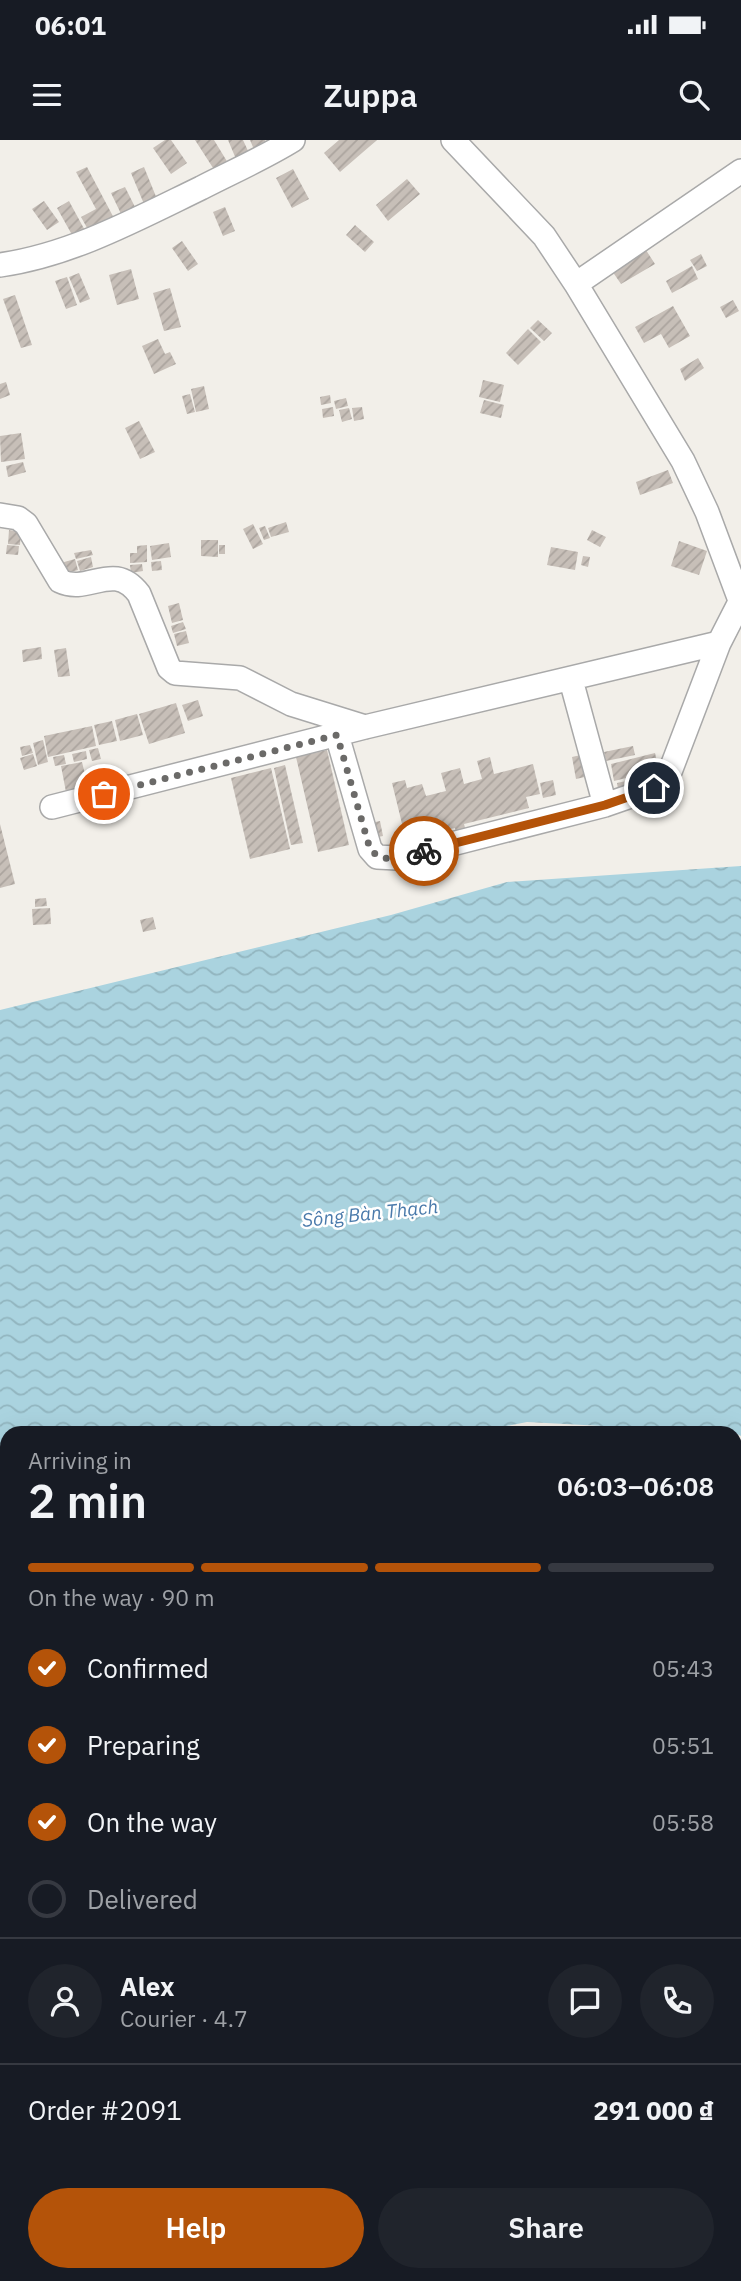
<!DOCTYPE html>
<html lang="en">
<head>
<meta charset="utf-8">
<style>
	body { margin:0; font-family:"IBM Plex Sans",sans-serif; background:#20242c; color:#f1f3f6; height:100vh; display:flex; flex-direction:column; font-size:26px; white-space:nowrap }
	* { box-sizing:border-box; margin:0 }
	p { font-size:23px; color:#9ea1a6 }
	.icon { flex:none; width:38px; height:38px; fill:none; stroke:currentColor; stroke-width:2; stroke-linecap:round; stroke-linejoin:round }
	.map { position:relative; flex:1; overflow:hidden }
	.panel { position:absolute; left:0px; top:1286px; width:742px; height:856px; display:flex; flex-direction:column; background:#171b24; border-radius:21px 21px 0 0; box-shadow:0 7px 28px #0002 }
	.panel>* { flex:none }
	.pin { position:absolute; display:grid; place-items:center; width:60px; height:60px; color:#fff; margin:-30px; border:4px solid #fff; border-radius:50%; box-shadow:0 2px 7px #0007 }
	.courier { position:absolute; display:grid; place-items:center; width:70px; height:70px; margin:-35px; border:5px solid #b45309; border-radius:50%; background:#fff; color:#222; box-shadow:0 2px 9px #0007 }
	.overview em { font-style:normal; font-weight:600 }
	.overview div { display:flex; flex-direction:column-reverse }
	.overview { display:flex; align-items:center; justify-content:space-between; height:119px; padding:0 28px }
	h1 { font-size:46px; font-weight:600; line-height:52px }
	.bar { display:grid; grid-template-columns:repeat(4,1fr); gap:10px 7px; align-content:center; height:84px; padding:0 28px }
	.bar i { height:9px; border-radius:5px; background:#363941 }
	.bar .active { background:#b45309 }
	.bar p { grid-column:span 4 }
	.line { display:flex; align-items:center; gap:18px; padding:0 28px; border-top:2px solid #363941 }
	.line div { flex:1 }
	.round { display:grid; place-items:center; flex:none; width:74px; height:74px; border-radius:37px; background:#20242c }
	ol { padding:0 28px; list-style:none }
	li { display:flex; align-items:center; gap:21px; height:77px }
	li p { margin-inline-start:auto }
	li .icon { padding:7px; border-radius:50%; background:#b45309; color:#fff; stroke-width:4 }
	li:last-child { color:#9ea1a6 }
	li i { width:38px; height:38px; border:4px solid #363941; border-radius:50% }
	.primary-button { display:flex; gap:14px; margin-top:auto; padding:14px 28px }
	.primary-button a { flex:1; height:80px; border-radius:42px; background:#b45309; color:#fff; font-size:28px; font-weight:600; line-height:80px; text-align:center }
	.primary-button a+a { background:#20242c; color:#f1f3f6 }
	.status { display:flex; justify-content:space-between; align-items:center; height:49px; padding:0 35px; background:#171b24; direction:ltr }
	.status svg { height:19px; fill:currentColor }
	header { display:flex; justify-content:space-between; align-items:center; height:91px; padding:0 28px; background:#171b24; font-size:32px; font-weight:600 }
	.map>svg:first-child { display:block }
</style>
</head>
<body>
<div class="status"><b>06:01</b><svg viewBox="0 0 49 12"><path d="M0 12V9h3v3zM5 12V6h3v6zM10 12V3h3v9zM15 12V0h3v12zM26 1h20v11H26zM47 4h2v5h-2z"/></svg></div>
<header><svg class="icon" aria-label="menu" viewBox="0 0 24 24"><path d="M4 6h16M4 12h16M4 18h16"/></svg>Zuppa<svg class="icon" aria-label="search" viewBox="0 0 24 24"><circle cx="10" cy="10" r="6"/><path d="M15 15l6 6"/></svg></header>
<div class="map">
<svg width="741" height="2141" viewBox="0 0 741 2141">
	<defs>
		<pattern id="farmland-furrows" width="10" height="10" patternUnits="userSpaceOnUse" patternTransform="scale(1.75)"><rect width="10" height="10" fill="#eef0d5"/><path d="M-1 1l2-2M0 10L10 0M9 11l2-2" fill="none" stroke="#ccceb7"/></pattern>
		<pattern id="water-waves" width="16" height="10" patternUnits="userSpaceOnUse" patternTransform="scale(1.75)"><rect width="16" height="10" fill="#aad3df"/><path d="M0 5q4-4 8 0t8 0" fill="none" stroke="#92b5bf"/></pattern>
		<pattern id="building-hatch" width="6" height="6" patternUnits="userSpaceOnUse" patternTransform="scale(1.75)"><rect width="6" height="6" fill="#c7bfb8"/><path d="M-1 1l2-2M0 6l6-6M5 7l2-2" fill="none" stroke="#aba49e"/></pattern>
	</defs>
	<rect width="100%" height="100%" fill="#f2efe9"/>
	<path fill="url(#farmland-furrows)" d="M 7,1444 L 7,1728 L 0,1727 L 0,1445 Z
		M 735,1504 L 741,1505 L 741,1590 L 735,1602 Z
		M 741,1594 L 741,2141 L 485,2141 L 488,2135 L 735,2135 L 735,1607 Z
		M 0,1750 L 7,1751 L 7,2054 L 0,2053 Z
		M 0,2068 L 7,2069 L 7,2135 L 217,2135 L 216,2141 L 0,2141 Z
		M 240,2135 L 472,2135 L 469,2141 L 260,2141 Z"/>
	<path fill="url(#water-waves)" d="M 741,726 L 741,1296 L 735,1293 L 527,1282 L 471,1293 L 7,1293 L 7,1349 L 0,1348 L 0,870 L 391,775 L 507,742 Z"/>
	<path fill="url(#building-hatch)" d="M 165,0 L 171,0 L 187,23 L 171,34 L 153,8 Z
		M 195,0 L 214,0 L 228,23 L 215,31 Z
		M 228,0 L 243,0 L 249,13 L 236,19 Z
		M 250,0 L 265,0 L 268,7 L 255,12 Z
		M 339,0 L 377,0 L 340,32 L 324,13 Z
		M 87,27 L 116,82 L 91,95 L 81,77 L 96,69 L 76,32 Z
		M 144,27 L 157,59 L 144,64 L 131,33 Z
		M 293,29 L 309,59 L 292,68 L 276,38 Z
		M 407,39 L 420,54 L 388,81 L 376,65 Z
		M 125,47 L 137,71 L 123,78 L 111,53 Z
		M 44,61 L 59,82 L 47,90 L 32,69 Z
		M 69,61 L 88,96 L 76,102 L 57,68 Z
		M 225,67 L 235,91 L 223,96 L 213,72 Z
		M 355,85 L 374,102 L 365,112 L 346,95 Z
		M 182,101 L 198,124 L 188,131 L 172,108 Z
		M 644,107 L 655,124 L 621,144 L 610,128 Z
		M 701,114 L 707,126 L 697,131 L 690,120 Z
		M 692,126 L 698,139 L 672,153 L 666,141 Z
		M 131,129 L 139,159 L 117,165 L 109,135 Z
		M 79,133 L 90,159 L 80,163 L 69,137 Z
		M 67,137 L 77,165 L 66,169 L 55,141 Z
		M 170,148 L 181,187 L 164,191 L 153,153 Z
		M 15,155 L 32,205 L 21,208 L 3,159 Z
		M 733,160 L 739,171 L 726,178 L 720,167 Z
		M 673,166 L 690,196 L 669,208 L 661,194 L 644,203 L 635,187 Z
		M 538,180 L 552,193 L 544,201 L 530,188 Z
		M 528,189 L 541,202 L 518,225 L 506,213 Z
		M 158,199 L 165,214 L 170,212 L 176,224 L 154,234 L 142,206 Z
		M 698,218 L 704,228 L 685,241 L 680,229 Z
		M 483,240 L 504,245 L 500,262 L 479,257 Z
		M 6,242 L 10,255 L 0,259 L 0,244 Z
		M 204,246 L 209,269 L 196,272 L 191,249 Z
		M 190,254 L 195,272 L 187,274 L 182,256 Z
		M 330,255 L 331,263 L 321,265 L 320,257 Z
		M 346,258 L 348,266 L 336,269 L 334,261 Z
		M 484,260 L 504,265 L 501,278 L 480,273 Z
		M 333,267 L 334,276 L 323,278 L 322,269 Z
		M 362,267 L 364,279 L 354,281 L 352,268 Z
		M 349,268 L 352,279 L 342,282 L 339,270 Z
		M 139,281 L 155,312 L 140,319 L 125,288 Z
		M 21,293 L 25,319 L 1,322 L 0,296 Z
		M 23,322 L 26,332 L 8,337 L 6,326 Z
		M 668,330 L 673,343 L 640,355 L 636,342 Z
		M 286,382 L 289,392 L 271,397 L 268,388 Z
		M 253,384 L 263,404 L 253,409 L 243,389 Z
		M 265,386 L 270,398 L 264,400 L 259,388 Z
		M 9,390 L 21,392 L 20,405 L 8,404 Z
		M 592,390 L 606,397 L 600,407 L 587,400 Z
		M 201,400 L 218,400 L 218,417 L 201,416 Z
		M 679,401 L 707,411 L 699,435 L 671,426 Z
		M 169,403 L 171,417 L 152,420 L 150,406 Z
		M 7,405 L 19,406 L 18,415 L 6,414 Z
		M 147,405 L 147,422 L 130,423 L 130,413 L 137,413 L 137,406 Z
		M 219,405 L 225,405 L 225,414 L 219,414 Z
		M 551,407 L 578,412 L 575,430 L 547,425 Z
		M 91,410 L 93,415 L 76,419 L 74,413 Z
		M 583,416 L 590,417 L 588,427 L 581,425 Z
		M 91,417 L 93,427 L 80,431 L 77,421 Z
		M 75,419 L 78,430 L 60,435 L 57,424 Z
		M 161,421 L 162,430 L 152,431 L 151,422 Z
		M 142,424 L 143,431 L 131,433 L 130,425 Z
		M 179,463 L 183,480 L 172,483 L 168,466 Z
		M 183,482 L 186,489 L 173,493 L 171,486 Z
		M 186,491 L 189,503 L 177,506 L 174,494 Z
		M 41,507 L 42,519 L 23,522 L 22,510 Z
		M 66,508 L 70,536 L 58,537 L 54,510 Z
		M 198,560 L 203,576 L 188,581 L 182,565 Z
		M 176,563 L 185,593 L 149,604 L 139,574 Z
		M 137,574 L 143,595 L 120,601 L 115,580 Z
		M 112,581 L 117,601 L 99,605 L 94,585 Z
		M 92,586 L 96,606 L 48,617 L 44,596 Z
		M 43,600 L 48,622 L 38,625 L 33,603 Z
		M 30,605 L 33,613 L 22,616 L 20,607 Z
		M 633,606 L 635,615 L 606,621 L 604,612 Z
		M 98,608 L 101,619 L 92,621 L 89,610 Z
		M 327,610 L 349,705 L 318,712 L 296,617 Z
		M 86,611 L 87,619 L 74,622 L 72,614 Z
		M 655,613 L 659,630 L 614,641 L 611,624 Z
		M 33,614 L 37,626 L 24,630 L 20,618 Z
		M 585,614 L 589,636 L 576,639 L 572,617 Z
		M 64,615 L 66,624 L 55,626 L 53,617 Z
		M 490,617 L 494,634 L 533,624 L 540,654 L 526,657 L 529,668 L 464,684 L 467,695 L 457,698 L 455,688 L 406,700 L 392,643 L 405,640 L 407,648 L 422,644 L 426,656 L 446,651 L 441,633 L 460,628 L 464,644 L 482,639 L 477,621 Z
		M 82,622 L 88,647 L 66,652 L 61,626 Z
		M 285,625 L 303,703 L 291,705 L 274,628 Z
		M 271,628 L 290,709 L 250,719 L 231,638 Z
		M 659,632 L 638,645 L 637,636 Z
		M 635,639 L 636,646 L 618,649 L 617,643 Z
		M 553,640 L 556,655 L 543,658 L 540,643 Z
		M 380,681 L 383,696 L 369,699 L 366,684 Z
		M 0,684 L 15,744 L 0,748 Z
		M 46,758 L 47,766 L 35,767 L 35,759 Z
		M 50,768 L 51,784 L 33,785 L 32,769 Z
		M 153,777 L 156,789 L 143,792 L 140,780 Z
		M 48,2135 L 73,2135 L 72,2141 L 48,2141 Z"/>
	<g fill="none" stroke-linecap="round" stroke-linejoin="round">
		<defs>
			<path id="minor" d="M 453,0 L 544,96 L 576,144 L 683,321 L 707,372 L 741,463
				M 0,125 C 71,115 137,79 201,48 C 232,32 264,18 293,0
				M 576,144 L 741,31
				M 0,375 L 18,378 L 26,384 L 60,441 C 89,455 113,420 139,454 L 169,528 L 175,533 L 240,538 L 291,564 L 365,587
				M 571,540 L 605,665
				M 337,595 L 370,709 L 377,717 L 397,718 L 605,665 L 654,648 L 668,637 L 719,503 L 740,462
				M 52,667 L 365,587 L 719,503
				M 735,1723 L 741,1725
				M 0,2086 L 7,2088
				M 249,2135 L 274,2141
				M 85,2141 L 87,2135
				M 497,2141 L 499,2135"/>
		</defs>
		<use href="#minor" stroke="#a9a9a9" stroke-width="26"/>
		<path stroke="#fa8072" stroke-width="3.5" stroke-dasharray="3.5 3.5" stroke-linecap="butt" d="M 0,1424 L 7,1426
			M 735,1502 L 741,1504"/>
		<use href="#minor" stroke="#fff" stroke-width="23"/>
	</g>
	<g fill="none" stroke-linecap="round" stroke-linejoin="round">
		<path stroke="#6b6a68" stroke-width="7" stroke-dasharray="0 12.6" d="M 104,654 L 337,595 L 370,709 C 385,726 405,716 424,711"/>
		<path stroke="#b45309" stroke-width="9" d="M 424,711 L 605,665 L 654,648"/>
	</g>
	<g text-anchor="middle" stroke-width="5" stroke-linejoin="round" paint-order="stroke">
		<g font-size="19" font-style="italic" fill="#4a7aab" stroke="#fff">
			<text transform="translate(370 1073) rotate(-6)" y="7">Sông Bàn Thạch</text>
		</g>
	</g>
</svg>
<div class="pin" style="left:104px;top:654px;background:#ea580c"><svg class="icon" aria-label="bag" viewBox="0 0 24 24"><path d="M5 8h14l-1 12H6zM9 8a3 3 0 0 1 6 0"/></svg></div>
<div class="pin" style="left:654px;top:648px;background:#1f2937"><svg class="icon" aria-label="home" viewBox="0 0 24 24"><path d="M3 11l9-7 9 7M6 9v11h12V9"/></svg></div>
<div class="courier" style="left:424px;top:711px"><svg class="icon" aria-label="bike" viewBox="0 0 24 24"><circle cx="6" cy="16" r="4"/><circle cx="18" cy="16" r="4"/><path d="M6 16l4-8h5l3 8M10 8l3 8H6M13 5h3"/></svg></div>
<section class="panel">
<div class="overview"><div><h1>2 min</h1><p>Arriving in</p></div><em>06:03–06:08</em></div>
<div class="bar"><i class="active"></i><i class="active"></i><i class="active"></i><i></i><p>On the way · 90 m</p></div>
<ol>
<li><svg class="icon" aria-label="check" viewBox="0 0 24 24"><path d="M5 12l5 5 9-10"/></svg>Confirmed<p>05:43</p></li>
<li><svg class="icon" aria-label="check" viewBox="0 0 24 24"><path d="M5 12l5 5 9-10"/></svg>Preparing<p>05:51</p></li>
<li><svg class="icon" aria-label="check" viewBox="0 0 24 24"><path d="M5 12l5 5 9-10"/></svg>On the way<p>05:58</p></li>
<li><i></i>Delivered</li>
</ol>
<div class="line" style="height:126px"><a class="round"><svg class="icon" aria-label="person" viewBox="0 0 24 24"><circle cx="12" cy="8" r="4"/><path d="M4 21q1-7 8-7t8 7"/></svg></a><div><b>Alex</b><p>Courier · 4.7</p></div><a class="round"><svg class="icon" aria-label="chat" viewBox="0 0 24 24"><path d="M4 5h16v11H9l-5 4z"/></svg></a><a class="round"><svg class="icon" aria-label="phone" viewBox="0 0 24 24"><path d="M5 4h4l2 5-3 2q2 4 5 5l2-3 5 2v4C11 20 4 13 5 4z"/></svg></a></div>
<div class="line" style="height:91px"><div>Order #2091</div><b>291 000 ₫</b></div>
<div class="primary-button"><a>Help</a><a>Share</a></div>
</section>
</div>
</body>
</html>
